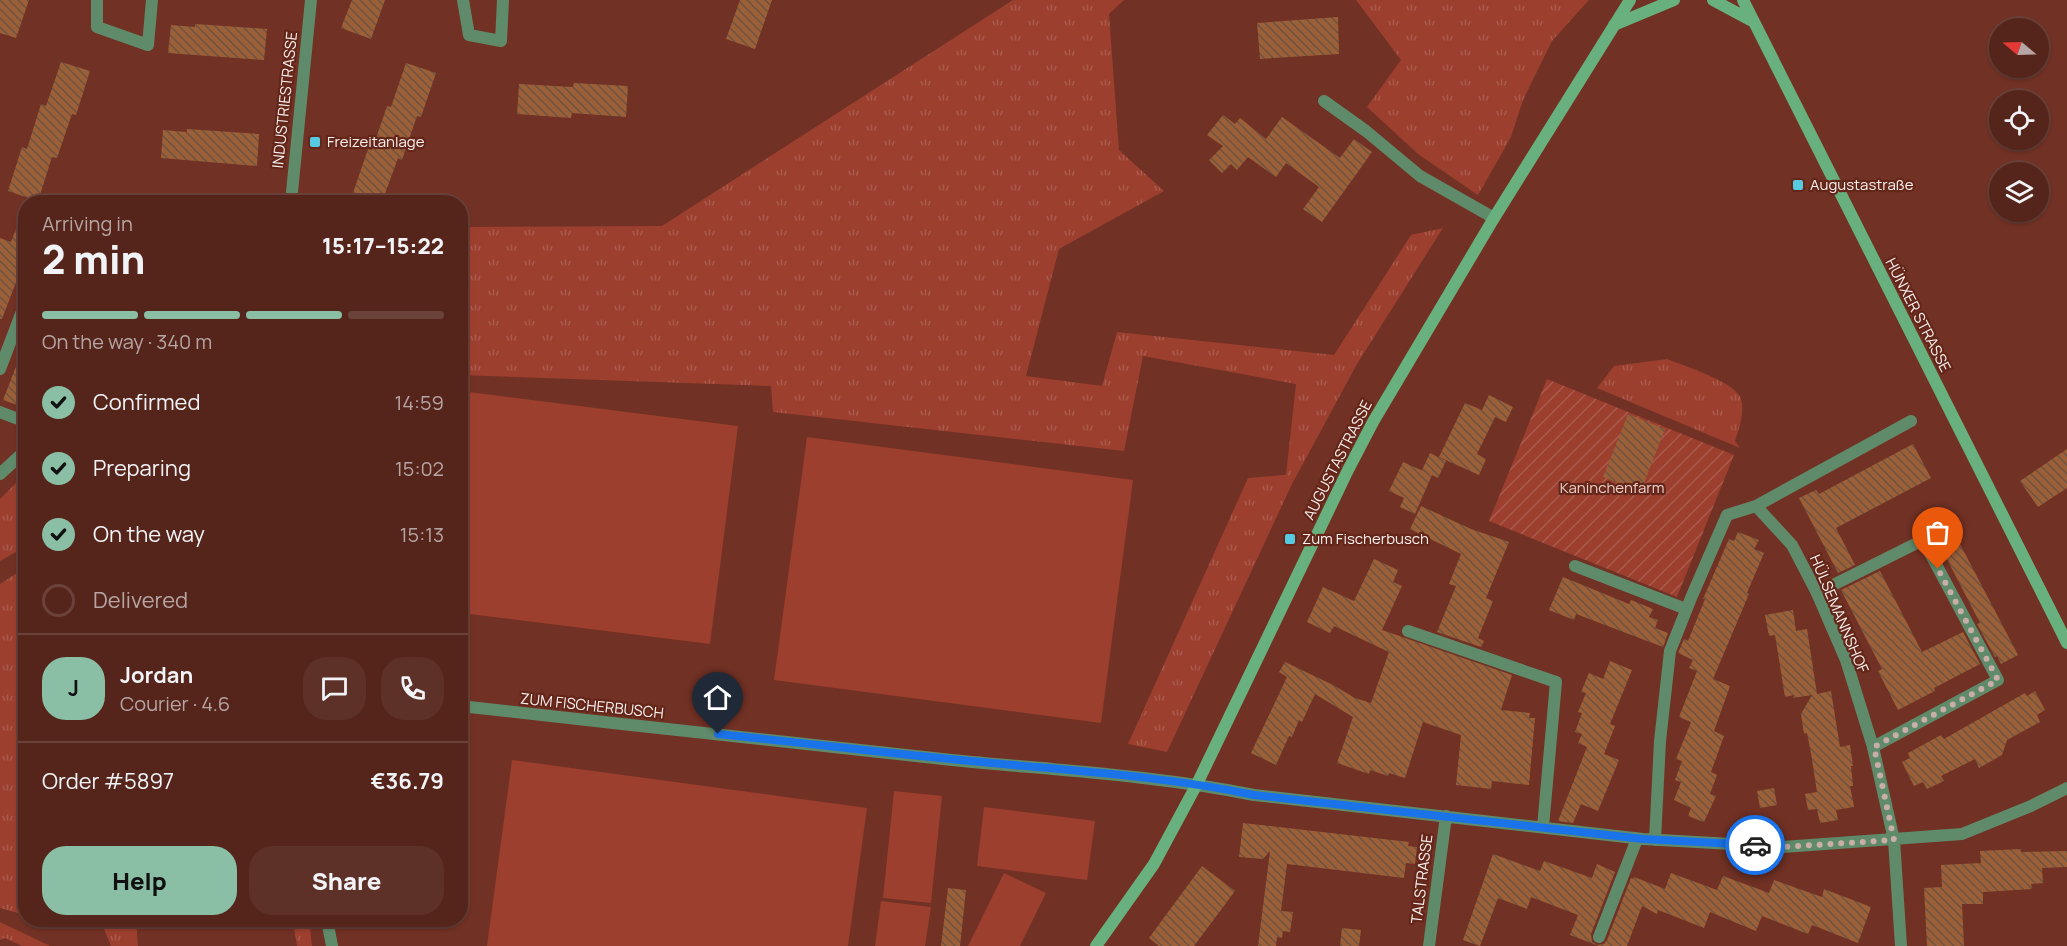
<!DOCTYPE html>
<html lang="en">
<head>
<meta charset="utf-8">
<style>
	body { margin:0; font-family:Manrope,sans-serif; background:#5e3128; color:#f1f3f6; height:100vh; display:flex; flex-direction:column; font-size:22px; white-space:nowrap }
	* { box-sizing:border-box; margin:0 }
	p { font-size:20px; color:#b6a5a3 }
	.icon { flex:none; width:33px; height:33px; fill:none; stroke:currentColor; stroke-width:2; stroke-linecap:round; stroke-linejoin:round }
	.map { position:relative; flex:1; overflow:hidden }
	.sheet { position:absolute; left:18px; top:195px; width:450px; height:732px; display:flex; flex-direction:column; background:#55251b; border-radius:24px; box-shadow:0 2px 4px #0004,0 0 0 2px #6b423a }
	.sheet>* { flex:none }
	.needle { width:39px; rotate:289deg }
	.controls { position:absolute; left:1989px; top:18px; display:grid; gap:12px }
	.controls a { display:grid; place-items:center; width:60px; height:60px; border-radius:50%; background:#55251b; box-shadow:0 2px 4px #0004,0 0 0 2px #6b423a; font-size:30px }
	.pin { position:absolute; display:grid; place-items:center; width:51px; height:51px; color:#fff; margin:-62px -26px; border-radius:50% 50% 50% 0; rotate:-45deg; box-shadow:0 0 6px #0007 }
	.pin .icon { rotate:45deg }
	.courier { position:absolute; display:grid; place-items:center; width:60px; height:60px; margin:-30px; border:4px solid #1a73e8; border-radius:50%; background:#fff; color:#222; box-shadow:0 2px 8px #0007 }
	.overview em { font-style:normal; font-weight:800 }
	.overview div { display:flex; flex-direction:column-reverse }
	.overview { display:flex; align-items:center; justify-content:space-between; height:102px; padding:0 24px }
	h1 { font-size:39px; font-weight:800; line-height:45px }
	.bar { display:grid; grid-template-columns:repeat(4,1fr); gap:9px 6px; align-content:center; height:72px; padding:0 24px }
	.bar i { height:8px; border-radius:4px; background:#6b423a }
	.bar .on { background:#8abfa5 }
	.bar p { grid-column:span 4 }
	.line { display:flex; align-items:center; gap:15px; padding:0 24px; border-top:2px solid #6b423a }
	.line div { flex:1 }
	.round { display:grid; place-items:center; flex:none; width:63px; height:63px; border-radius:24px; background:#5e3128 }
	ol { padding:0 24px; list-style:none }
	li { display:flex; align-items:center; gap:18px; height:66px }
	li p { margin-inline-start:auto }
	li .icon { padding:6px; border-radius:50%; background:#8abfa5; color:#111; stroke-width:4 }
	li:last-child { color:#b6a5a3 }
	li i { width:33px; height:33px; border:3px solid #6b423a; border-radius:50% }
	.action { display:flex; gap:12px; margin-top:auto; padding:12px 24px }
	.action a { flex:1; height:69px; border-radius:24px; background:#8abfa5; color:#111; font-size:24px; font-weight:800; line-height:69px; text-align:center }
	.action a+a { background:#5e3128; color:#f1f3f6 }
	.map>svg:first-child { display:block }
</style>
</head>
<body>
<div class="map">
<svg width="2067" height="946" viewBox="0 0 2067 946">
	<defs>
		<pattern id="grass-tufts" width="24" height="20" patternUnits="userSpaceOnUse" patternTransform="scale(1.5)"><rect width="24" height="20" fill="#9c3f2e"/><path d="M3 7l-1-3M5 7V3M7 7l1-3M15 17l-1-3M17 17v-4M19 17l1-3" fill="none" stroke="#ab5b4d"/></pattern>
		<pattern id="garden-furrows" width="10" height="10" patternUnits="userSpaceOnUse" patternTransform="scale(1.5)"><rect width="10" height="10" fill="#9c3f2e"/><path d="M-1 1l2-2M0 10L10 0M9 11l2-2" fill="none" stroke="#ab5b4d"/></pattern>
		<pattern id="building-back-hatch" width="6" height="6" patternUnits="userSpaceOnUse" patternTransform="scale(1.5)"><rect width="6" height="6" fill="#9c6039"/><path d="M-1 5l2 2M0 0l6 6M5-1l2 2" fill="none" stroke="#6f5341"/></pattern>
	</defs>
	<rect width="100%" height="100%" fill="#713124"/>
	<path fill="url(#grass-tufts)" d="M 1013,0 L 1124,0 L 1109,14 L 1119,150 L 1164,191 L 1059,249 L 1026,376 L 1102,386 L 1117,332 L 1334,355 L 1411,235 L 1443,228 L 1357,364 L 1292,484 L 1167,752 L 1128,744 L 1248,478 L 1286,475 L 1296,384 L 1143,356 L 1124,451 L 773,412 L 771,386 L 461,375 L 461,227 L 662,226 Z
		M 1356,0 L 1589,0 L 1552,41 L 1523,100 L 1511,137 L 1478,195 L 1418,154 L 1367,107 L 1401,60 Z
		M 1667,359 C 1684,366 1736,382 1741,399 C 1745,413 1739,428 1735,441 L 1740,448 L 1597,388 L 1614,366 Z
		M 25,474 L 25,547 L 0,561 L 0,499 Z
		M 25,568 L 25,915 L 0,908 L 0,584 Z
		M 103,920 L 136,920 L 138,946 L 111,946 L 104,929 Z
		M 293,920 L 309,920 L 312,946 L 297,946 Z
		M 0,922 L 50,946 L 22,946 L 5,938 L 0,940 Z"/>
	<path fill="url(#garden-furrows)" d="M 1547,379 L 1734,455 L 1677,597 L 1489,521 Z"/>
	<path fill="#9c3f2e" d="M 461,391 L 738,426 L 710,644 L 461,613 Z
		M 807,437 L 1133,480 L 1101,723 L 774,680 Z
		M 512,760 L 867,808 L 848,946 L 487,946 Z
		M 894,791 L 942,796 L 931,903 L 883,898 Z
		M 984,807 L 1095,821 L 1087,880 L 977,866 Z
		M 1004,873 L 1046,893 L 1020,946 L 968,946 Z
		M 881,901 L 931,907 L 925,946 L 875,946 Z"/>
	<path fill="url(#building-back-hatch)" d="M 0,0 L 29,0 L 16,38 L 0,33 Z
		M 352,0 L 385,0 L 371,39 L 341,28 Z
		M 740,0 L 772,0 L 755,49 L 726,39 Z
		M 1338,17 L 1339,54 L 1260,59 L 1257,23 Z
		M 195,24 L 267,29 L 264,60 L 168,53 L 171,25 L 195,27 Z
		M 61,62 L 90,71 L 76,115 L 72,114 L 57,158 L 52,157 L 38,201 L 8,191 L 22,147 L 27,149 L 41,104 L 46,106 Z
		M 406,63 L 436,73 L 421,117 L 417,116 L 402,160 L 398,158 L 382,202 L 353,193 L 368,149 L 372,150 L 387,106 L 391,107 Z
		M 574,83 L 628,86 L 626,117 L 572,113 L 571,118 L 517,114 L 519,84 L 573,87 Z
		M 1223,115 L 1235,124 L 1240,118 L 1266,139 L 1282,117 L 1340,158 L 1354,139 L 1372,152 L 1322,222 L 1303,209 L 1319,187 L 1286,163 L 1276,177 L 1248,157 L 1237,170 L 1231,164 L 1222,173 L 1209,160 L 1223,146 L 1207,135 Z
		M 187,129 L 259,134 L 257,166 L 161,158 L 163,130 L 187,132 Z
		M 24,208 L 26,256 L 2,319 L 0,319 L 0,238 L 11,242 Z
		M 24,346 L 26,393 L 20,406 L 3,400 Z
		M 1489,395 L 1513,407 L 1506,422 L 1495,417 L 1477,454 L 1486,459 L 1479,475 L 1439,457 L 1465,403 L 1482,410 Z
		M 1628,414 L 1665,429 L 1641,491 L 1603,477 Z
		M 1913,444 L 1931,478 L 1836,528 L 1855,565 L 1838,573 L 1799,498 L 1816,490 L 1819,494 Z
		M 2067,449 L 2067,488 L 2038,507 L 2020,481 Z
		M 1430,453 L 1446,461 L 1438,478 L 1422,470 Z
		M 1403,462 L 1432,475 L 1415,514 L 1400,507 L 1404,498 L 1389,491 Z
		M 1421,506 L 1471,529 L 1509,542 L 1486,598 L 1493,601 L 1478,638 L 1484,641 L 1481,647 L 1437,632 L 1456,586 L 1449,584 L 1461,554 L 1410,529 Z
		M 1949,523 L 2018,655 L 2001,664 L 1997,656 L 1995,657 L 1977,624 L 1980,623 L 1933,532 Z
		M 1738,532 L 1759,540 L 1754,549 L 1764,553 L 1747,593 L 1749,594 L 1713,679 L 1730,686 L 1714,731 L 1724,736 L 1711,772 L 1717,775 L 1710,794 L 1716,796 L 1704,822 L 1688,816 L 1691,808 L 1674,800 L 1681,782 L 1675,780 L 1682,761 L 1676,759 L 1691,722 L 1679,717 L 1697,671 L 1689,668 L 1693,660 L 1678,653 L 1684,639 L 1688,641 L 1705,599 L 1703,599 L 1729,539 L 1734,541 Z
		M 1374,559 L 1398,570 L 1393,582 L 1402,586 L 1382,630 L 1512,675 L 1501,710 L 1530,713 L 1529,718 L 1535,718 L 1529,785 L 1492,781 L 1491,789 L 1456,785 L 1461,735 L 1423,722 L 1405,778 L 1389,773 L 1388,776 L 1370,770 L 1369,774 L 1337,763 L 1353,717 L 1315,694 L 1302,722 L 1299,720 L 1292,737 L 1289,736 L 1276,765 L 1251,753 L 1287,677 L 1279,672 L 1285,662 L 1333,685 L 1355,698 L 1371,703 L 1389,652 L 1334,626 L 1330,633 L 1307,622 L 1323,587 L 1354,601 Z
		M 1880,571 L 1922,652 L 1963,632 L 1980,664 L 1934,688 L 1935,691 L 1898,710 L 1878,671 L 1882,669 L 1841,590 Z
		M 1563,577 L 1629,604 L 1631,600 L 1653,609 L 1649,617 L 1658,620 L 1655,628 L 1668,633 L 1663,647 L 1576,614 L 1574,620 L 1549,610 Z
		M 1793,610 L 1796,631 L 1807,629 L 1817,694 L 1831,691 L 1840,747 L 1850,745 L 1853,766 L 1851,766 L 1853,786 L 1850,786 L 1854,807 L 1836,810 L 1838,820 L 1820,823 L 1817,809 L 1808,810 L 1805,794 L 1817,792 L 1811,753 L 1807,733 L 1804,734 L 1801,714 L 1812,695 L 1793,698 L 1794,695 L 1785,697 L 1775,635 L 1769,636 L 1765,615 Z
		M 1610,661 L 1632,670 L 1610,724 L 1615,726 L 1604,754 L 1619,760 L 1598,811 L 1581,804 L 1573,823 L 1558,821 L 1587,747 L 1578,743 L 1582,734 L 1575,732 L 1582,713 L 1578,712 L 1586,693 L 1581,692 L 1589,673 L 1603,679 Z
		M 2035,691 L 2045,710 L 2037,715 L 2040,722 L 2007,740 L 2002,755 L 1979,768 L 1975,759 L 1941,776 L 1944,781 L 1927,789 L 1923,782 L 1914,786 L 1902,762 L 1910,758 L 1908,753 L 1941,735 L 1944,739 L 2025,693 L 2027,696 Z
		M 1774,788 L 1777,805 L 1760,808 L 1757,791 Z
		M 1243,823 L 1409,842 L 1408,846 L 1417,847 L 1415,864 L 1406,863 L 1404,878 L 1287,864 L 1281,911 L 1293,912 L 1290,932 L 1283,931 L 1282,938 L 1277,937 L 1276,946 L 1258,946 L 1270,851 L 1263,859 L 1239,857 Z
		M 2021,849 L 2021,852 L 2067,851 L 2067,867 L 2042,868 L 2043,883 L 2031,884 L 2032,889 L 1983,892 L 1983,904 L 1962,904 L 1964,946 L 1927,946 L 1924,888 L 1942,887 L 1941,865 L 1981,863 L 1980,851 Z
		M 1493,854 L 1540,871 L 1544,861 L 1592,878 L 1597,864 L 1615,872 L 1591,934 L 1592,942 L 1597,945 L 1604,944 L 1607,940 L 1631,878 L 1633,879 L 1634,877 L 1665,889 L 1671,873 L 1717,890 L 1723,876 L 1769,893 L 1774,880 L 1822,897 L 1824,889 L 1871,907 L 1858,943 L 1812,925 L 1808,934 L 1762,916 L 1756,931 L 1710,912 L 1704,928 L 1658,910 L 1657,914 L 1642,906 L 1627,946 L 1599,946 L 1570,935 L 1578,915 L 1531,897 L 1527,909 L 1498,898 L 1480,946 L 1463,940 Z
		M 1202,866 L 1235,891 L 1194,946 L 1159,946 L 1149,938 Z
		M 948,888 L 966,890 L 960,946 L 941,946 Z
		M 1342,928 L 1361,930 L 1359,946 L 1340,946 Z"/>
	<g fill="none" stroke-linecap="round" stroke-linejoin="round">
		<path stroke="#5f8b6b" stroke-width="12" d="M 97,0 L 97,27 L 148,45 L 152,0
			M 463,0 L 469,35 L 501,41 L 503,0
			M 1324,101 L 1366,131 L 1420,176 L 1494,218
			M 0,369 L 26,301
			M 0,412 L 26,422
			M 1817,593 L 1923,540 L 1998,680 L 1873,747
			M 1599,937 L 1637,839"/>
		<path stroke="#5f8b6b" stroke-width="12" d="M 291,202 L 311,0
			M 0,474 L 26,450
			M 1756,506 L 1792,545 L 1817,593 L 1846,660 L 1873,747 L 1894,840 L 1901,946
			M 1575,566 L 1686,609
			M 1408,631 L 1556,682 L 1543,827
			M 460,706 C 624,724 788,743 952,760 C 1053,770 1154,775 1254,795 L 1643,839 L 1783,847 L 1962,834 L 2031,806 L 2067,788
			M 1655,840 L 1660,741 L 1670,651 L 1691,598 L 1727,515 L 1756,506 L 1911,421
			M 327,920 L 332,946
			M 1429,946 L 1446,816"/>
		<path stroke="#68b07d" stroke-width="12" d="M 1713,0 L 1754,22
			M 1743,0 L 2067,643
			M 1614,25 L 1674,0
			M 1096,946 L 1154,864 L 1197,784 L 1348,470 L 1373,422 L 1494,218 L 1630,0"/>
	</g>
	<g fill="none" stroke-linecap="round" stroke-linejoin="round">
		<path stroke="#c9aea8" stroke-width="6" stroke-dasharray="0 10.8" d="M 1755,845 L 1782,847 L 1894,840 L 1874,747 L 1998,680 L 1938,569"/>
		<path stroke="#1a73e8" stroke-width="8" d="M 718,734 C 806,743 894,754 982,762 C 1073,771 1164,776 1254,795 L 1643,839 L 1755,845"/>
	</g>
	<g fill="#55cae0" stroke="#65261a" stroke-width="2">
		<rect x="309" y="136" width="12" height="12" rx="3"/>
		<rect x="1792" y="179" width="12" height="12" rx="3"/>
		<rect x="1284" y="533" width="12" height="12" rx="3"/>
	</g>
	<g text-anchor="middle" stroke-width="4.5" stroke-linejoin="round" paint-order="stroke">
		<g font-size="15" fill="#f9f1ef" stroke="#65261a">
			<text transform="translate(285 100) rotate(-84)" y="5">INDUSTRIESTRASSE</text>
			<text transform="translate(1918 315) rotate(63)" y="5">HÜNXER STRASSE</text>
			<text transform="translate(1338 460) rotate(-63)" y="5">AUGUSTASTRASSE</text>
			<text transform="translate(1839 614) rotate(67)" y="5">HÜLSEMANNSHOF</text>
			<text transform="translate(592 706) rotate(6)" y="5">ZUM FISCHERBUSCH</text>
			<text transform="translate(1422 879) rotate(-83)" y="5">TALSTRASSE</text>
		</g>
		<g font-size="15" fill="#f9f1ef" stroke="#65261a" text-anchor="start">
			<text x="327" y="147">Freizeitanlage</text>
			<text x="1810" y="190">Augustastraße</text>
			<text x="1302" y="544">Zum Fischerbusch</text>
		</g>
		<g font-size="15" fill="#eecfc8" stroke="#65261a">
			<text x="1612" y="493">Kaninchenfarm</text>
		</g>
	</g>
</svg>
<div class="controls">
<a><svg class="needle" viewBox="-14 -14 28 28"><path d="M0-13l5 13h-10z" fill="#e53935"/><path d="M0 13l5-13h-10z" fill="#b6a5a3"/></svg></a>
<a><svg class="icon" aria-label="locate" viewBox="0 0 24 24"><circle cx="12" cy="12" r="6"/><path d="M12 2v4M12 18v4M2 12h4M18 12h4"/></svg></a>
<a><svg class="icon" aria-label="layers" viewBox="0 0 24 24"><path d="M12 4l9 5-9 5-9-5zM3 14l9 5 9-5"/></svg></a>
</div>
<div class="pin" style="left:1938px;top:569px;background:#ea580c"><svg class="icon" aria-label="bag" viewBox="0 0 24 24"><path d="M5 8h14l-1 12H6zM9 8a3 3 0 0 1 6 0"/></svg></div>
<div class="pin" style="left:718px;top:734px;background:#1f2937"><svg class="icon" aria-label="home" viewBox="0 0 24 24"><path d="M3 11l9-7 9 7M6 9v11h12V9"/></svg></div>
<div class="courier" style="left:1755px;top:845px"><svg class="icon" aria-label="car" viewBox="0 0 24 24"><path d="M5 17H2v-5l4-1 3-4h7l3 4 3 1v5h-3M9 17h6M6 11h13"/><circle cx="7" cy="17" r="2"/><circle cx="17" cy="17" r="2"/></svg></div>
<section class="sheet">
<div class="overview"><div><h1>2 min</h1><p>Arriving in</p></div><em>15:17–15:22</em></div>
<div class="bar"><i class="on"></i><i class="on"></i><i class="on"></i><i></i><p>On the way · 340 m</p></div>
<ol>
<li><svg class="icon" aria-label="check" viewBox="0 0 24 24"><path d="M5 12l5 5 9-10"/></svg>Confirmed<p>14:59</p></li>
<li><svg class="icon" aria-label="check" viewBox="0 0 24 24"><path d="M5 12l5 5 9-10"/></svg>Preparing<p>15:02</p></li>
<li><svg class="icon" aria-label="check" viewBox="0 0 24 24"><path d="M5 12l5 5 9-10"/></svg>On the way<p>15:13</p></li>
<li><i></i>Delivered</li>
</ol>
<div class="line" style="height:108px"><b class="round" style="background:#8abfa5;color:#111">J</b><div><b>Jordan</b><p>Courier · 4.6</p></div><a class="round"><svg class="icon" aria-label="chat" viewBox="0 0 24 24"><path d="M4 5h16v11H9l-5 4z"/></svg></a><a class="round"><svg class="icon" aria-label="phone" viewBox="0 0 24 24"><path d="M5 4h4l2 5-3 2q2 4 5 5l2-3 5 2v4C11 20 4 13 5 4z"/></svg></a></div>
<div class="line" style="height:78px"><div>Order #5897</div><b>€36.79</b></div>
<div class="action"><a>Help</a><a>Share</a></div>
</section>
</div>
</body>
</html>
